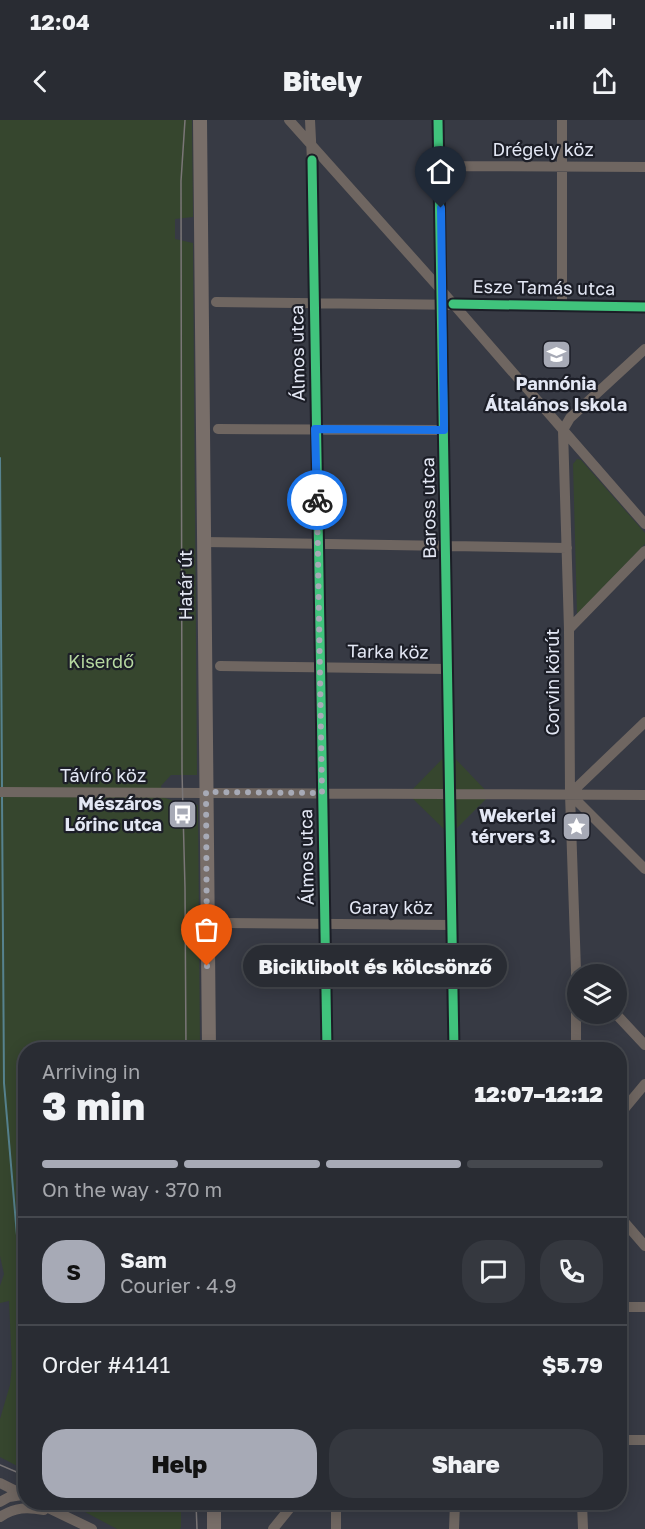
<!DOCTYPE html>
<html lang="en">
<head>
<meta charset="utf-8">
<style>
	body { margin:0; font-family:"Golos Text",sans-serif; background:#35383f; color:#f1f3f6; height:100vh; display:flex; flex-direction:column; font-size:22px; white-space:nowrap }
	* { box-sizing:border-box; margin:0 }
	p { font-size:20px; color:#a5a7ac }
	.icon { flex:none; width:33px; height:33px; fill:none; stroke:currentColor; stroke-width:2; stroke-linecap:round; stroke-linejoin:round }
	.map { position:relative; flex:1; overflow:hidden }
	.panel { position:absolute; left:18px; top:922px; width:609px; height:468px; display:flex; flex-direction:column; background:#292c33; border-radius:24px; box-shadow:0 3px 15px #0003,0 0 0 2px #45484e }
	.panel>* { flex:none }
	.controls { position:absolute; left:567px; top:844px; display:grid; gap:12px }
	.controls a { display:grid; place-items:center; width:60px; height:60px; border-radius:50%; background:#292c33; box-shadow:0 3px 15px #0003,0 0 0 2px #45484e; font-size:30px }
	.pin { position:absolute; display:grid; place-items:center; width:51px; height:51px; color:#fff; margin:-62px -26px; border-radius:50% 50% 50% 0; rotate:-45deg; box-shadow:0 0 6px #0007 }
	.pin .icon { rotate:45deg }
	.courier { position:absolute; display:grid; place-items:center; width:60px; height:60px; margin:-30px; border:4px solid #1a73e8; border-radius:50%; background:#fff; color:#222; box-shadow:0 2px 8px #0007 }
	.bubble { position:absolute; height:42px; border-radius:21px; background:#292c33; box-shadow:0 3px 15px #0003,0 0 0 2px #45484e; font-size:20px; font-weight:800; line-height:42px; text-align:center }
	.head em { font-style:normal; font-weight:800 }
	.head div { display:flex; flex-direction:column-reverse }
	.head { display:flex; align-items:center; justify-content:space-between; height:102px; padding:0 24px }
	h1 { font-size:39px; font-weight:800; line-height:45px }
	.bar { display:grid; grid-template-columns:repeat(4,1fr); gap:9px 6px; align-content:center; height:72px; padding:0 24px }
	.bar i { height:8px; border-radius:4px; background:#45484e }
	.bar .selected { background:#a7aab6 }
	.bar p { grid-column:span 4 }
	.line { display:flex; align-items:center; gap:15px; padding:0 24px; border-top:2px solid #45484e }
	.line div { flex:1 }
	.round { display:grid; place-items:center; flex:none; width:63px; height:63px; border-radius:24px; background:#35383f }
	.action { display:flex; gap:12px; margin-top:auto; padding:12px 24px }
	.action a { flex:1; height:69px; border-radius:24px; background:#a7aab6; color:#111; font-size:24px; font-weight:800; line-height:69px; text-align:center }
	.action a+a { background:#35383f; color:#f1f3f6 }
	.status { display:flex; justify-content:space-between; align-items:center; height:42px; padding:0 30px; background:#292c33; direction:ltr }
	.status svg { height:16px; fill:currentColor }
	header { display:flex; justify-content:space-between; align-items:center; height:78px; padding:0 24px; background:#292c33; font-size:27px; font-weight:800 }
	.map>svg:first-child { display:block }
</style>
</head>
<body>
<div class="status"><b>12:04</b><svg viewBox="0 0 49 12"><path d="M0 12V9h3v3zM5 12V6h3v6zM10 12V3h3v9zM15 12V0h3v12zM26 1h20v11H26zM47 4h2v5h-2z"/></svg></div>
<header><svg class="icon" aria-label="back" viewBox="0 0 24 24"><path d="M15 5l-7 7 7 7"/></svg>Bitely<svg class="icon" aria-label="share" viewBox="0 0 24 24"><path d="M12 15V3M7 8l5-5 5 5M5 13v7h14v-7"/></svg></header>
<div class="map">
<svg width="645" height="1409" viewBox="0 0 645 1409">
	<rect width="100%" height="100%" fill="#373a44"/>
	<path fill="#36462e" d="M 0,0 L 192,0 L 193,97 L 175,99 L 175,119 L 193,123 L 197,655 L 171,655 L 161,666 L 163,677 L 176,682 L 198,685 L 200,930 L 26,930 L 25,1350 L 0,1337 L 0,1299 L 10,1265 L 12,1246 L 9,1181 L 0,1183 L 0,1166 L 4,1154 L 0,1136 Z
		M 577,339 L 581,340 L 645,413 L 645,424 L 577,494 L 573,344 Z
		M 449,632 L 490,675 L 450,715 L 408,674 Z
		M 73,1383 L 181,1383 L 181,1407 L 180,1409 L 117,1409 L 72,1385 Z"/>
	<g fill="none" stroke-linecap="round" stroke-linejoin="round">
		<path stroke="#56828e" stroke-width="2" d="M 0,338 L 2,668
			M 2,677 L 4,963 L 26,1221
			M 20,1339 L 26,1328"/>
		<path stroke="#6f6661" stroke-width="10" d="M 289,0 L 442,171 L 645,404
			M 310,0 L 312,40 L 327,930
			M 438,0 L 454,930
			M 562,0 L 562,185
			M 440,46 L 645,47
			M 216,182 L 645,187
			M 218,309 L 444,310
			M 204,422 L 567,428
			M 569,509 L 645,431
			M 220,546 L 448,549
			M 645,602 L 570,674 L 645,749
			M 0,672 L 645,675
			M 222,803 L 452,805
			M 616,894 L 645,925
			M 308,930 L 576,927
			M 576,930 L 576,851 L 570,674 L 569,509 L 563,310 L 570,298 L 645,229
			M 620,994 L 645,964
			M 620,1097 L 645,1126
			M 620,1187 L 645,1187
			M 620,1320 L 645,1320
			M 0,1363 L 26,1376
			M 0,1382 L 9,1377 L 22,1375
			M 38,1383 L 92,1409
			M 336,1383 L 336,1409
			M 352,1383 L 455,1387
			M 582,1383 L 583,1409
			M 0,1397 C 15,1387 27,1387 44,1390
			M 273,1409 L 294,1383
			M 454,1409 L 455,1383"/>
		<path stroke="#786e69" stroke-width="14" d="M 200,0 L 209,930
			M 214,1409 L 214,1383"/>
		<path stroke="#7a7677" stroke-width="1.5" d="M 185,0 L 181,61 L 182,652 L 185,768 L 186,930
			M 0,1345 L 26,1356
			M 196,1383 L 197,1409"/>
		<defs>
			<path id="cycleway" d="M 438,0 L 454,930
				M 312,40 L 327,930
				M 453,184 L 645,187"/>
		</defs>
		<use href="#cycleway" stroke="#1c1e27" stroke-width="13"/>
		<use href="#cycleway" stroke="#40c37c" stroke-width="9"/>
	</g>
	<g fill="none" stroke-linecap="round" stroke-linejoin="round">
		<path stroke="#a7aab6" stroke-width="6" stroke-dasharray="0 10.8" d="M 207,846 L 206,672 L 322,673 L 317,380"/>
		<path stroke="#1a73e8" stroke-width="8" d="M 317,380 L 315,309 L 444,310 L 441,88"/>
	</g>
	<defs>
		<symbol id="school-square" viewBox="-11 -11 22 22"><rect x="-9" y="-9" width="18" height="18" rx="4" fill="#a7aab6" stroke="#1c1e27"/><path d="M0-5L7-2L0 1L-7-2ZM-4 1L0 2.5L4 1V4Q0 6-4 4Z" fill="#fff"/></symbol>
		<symbol id="bus-square" viewBox="-11 -11 22 22"><rect x="-9" y="-9" width="18" height="18" rx="4" fill="#a7aab6" stroke="#1c1e27"/><path d="M-5-6H5V4H4V6H2V4H-2V6H-4V4H-5ZM-3.5-4V0h7V-4ZM-3.5 1.2v1.5H-2V1.2ZM2 1.2v1.5H3.5V1.2Z" fill="#fff"/></symbol>
		<symbol id="sight-square" viewBox="-11 -11 22 22"><rect x="-9" y="-9" width="18" height="18" rx="4" fill="#a7aab6" stroke="#1c1e27"/><path d="M0-6L1.8-2.2L6-1.7L2.9 1.2L3.7 5.4L0 3.3L-3.7 5.4L-2.9 1.2L-6-1.7L-1.8-2.2Z" fill="#fff"/></symbol>
	</defs>
	<g fill-rule="evenodd">
		<use href="#school-square" x="540" y="218" width="33" height="33"/>
		<use href="#bus-square" x="166" y="678" width="33" height="33"/>
		<use href="#sight-square" x="560" y="690" width="33" height="33"/>
	</g>
	<g text-anchor="middle" stroke-width="4.5" stroke-linejoin="round" paint-order="stroke">
		<g font-size="18" fill="#e3e7f4" stroke="#1c1e27">
			<text x="543" y="36">Drégely köz</text>
			<text transform="translate(544 168) rotate(1)" y="6">Esze Tamás utca</text>
			<text transform="translate(298 233) rotate(-91)" y="6">Álmos utca</text>
			<text transform="translate(429 388) rotate(-91)" y="6">Baross utca</text>
			<text transform="translate(186 465) rotate(-90)" y="6">Határ út</text>
			<text transform="translate(388 532) rotate(1)" y="6">Tarka köz</text>
			<text transform="translate(553 562) rotate(-90)" y="6">Corvin körút</text>
			<text x="103" y="662">Távíró köz</text>
			<text transform="translate(307 737) rotate(-91)" y="6">Álmos utca</text>
			<text x="391" y="794">Garay köz</text>
		</g>
		<g font-size="18" font-weight="bold" fill="#e3e7f4" stroke="#1c1e27" text-anchor="end">
			<text x="556" y="270" text-anchor="middle">Pannónia<tspan x="556" dy="21">Általános Iskola</tspan></text>
			<text x="162" y="690">Mészáros<tspan x="162" dy="21">Lőrinc utca</tspan></text>
			<text x="556" y="702">Wekerlei<tspan x="556" dy="21">térvers 3.</tspan></text>
		</g>
		<g font-size="18" fill="#b6d8a0" stroke="#1c1e27">
			<text x="101" y="548">Kiserdő</text>
		</g>
	</g>
</svg>
<div class="controls">
<a><svg class="icon" aria-label="layers" viewBox="0 0 24 24"><path d="M12 4l9 5-9 5-9-5zM3 14l9 5 9-5"/></svg></a>
</div>
<div class="pin" style="left:207px;top:846px;background:#ea580c"><svg class="icon" aria-label="bag" viewBox="0 0 24 24"><path d="M5 8h14l-1 12H6zM9 8a3 3 0 0 1 6 0"/></svg></div>
<div class="pin" style="left:441px;top:88px;background:#1f2937"><svg class="icon" aria-label="home" viewBox="0 0 24 24"><path d="M3 11l9-7 9 7M6 9v11h12V9"/></svg></div>
<div class="courier" style="left:317px;top:380px"><svg class="icon" aria-label="bike" viewBox="0 0 24 24"><circle cx="6" cy="16" r="4"/><circle cx="18" cy="16" r="4"/><path d="M6 16l4-8h5l3 8M10 8l3 8H6M13 5h3"/></svg></div>
<div class="bubble" style="left:243px;top:825px;width:264px">Biciklibolt és kölcsönző</div>
<section class="panel">
<div class="head"><div><h1>3 min</h1><p>Arriving in</p></div><em>12:07–12:12</em></div>
<div class="bar"><i class="selected"></i><i class="selected"></i><i class="selected"></i><i></i><p>On the way · 370 m</p></div>
<div class="line" style="height:108px"><b class="round" style="background:#a7aab6;color:#111">S</b><div><b>Sam</b><p>Courier · 4.9</p></div><a class="round"><svg class="icon" aria-label="chat" viewBox="0 0 24 24"><path d="M4 5h16v11H9l-5 4z"/></svg></a><a class="round"><svg class="icon" aria-label="phone" viewBox="0 0 24 24"><path d="M5 4h4l2 5-3 2q2 4 5 5l2-3 5 2v4C11 20 4 13 5 4z"/></svg></a></div>
<div class="line" style="height:78px"><div>Order #4141</div><b>$5.79</b></div>
<div class="action"><a>Help</a><a>Share</a></div>
</section>
</div>
</body>
</html>
